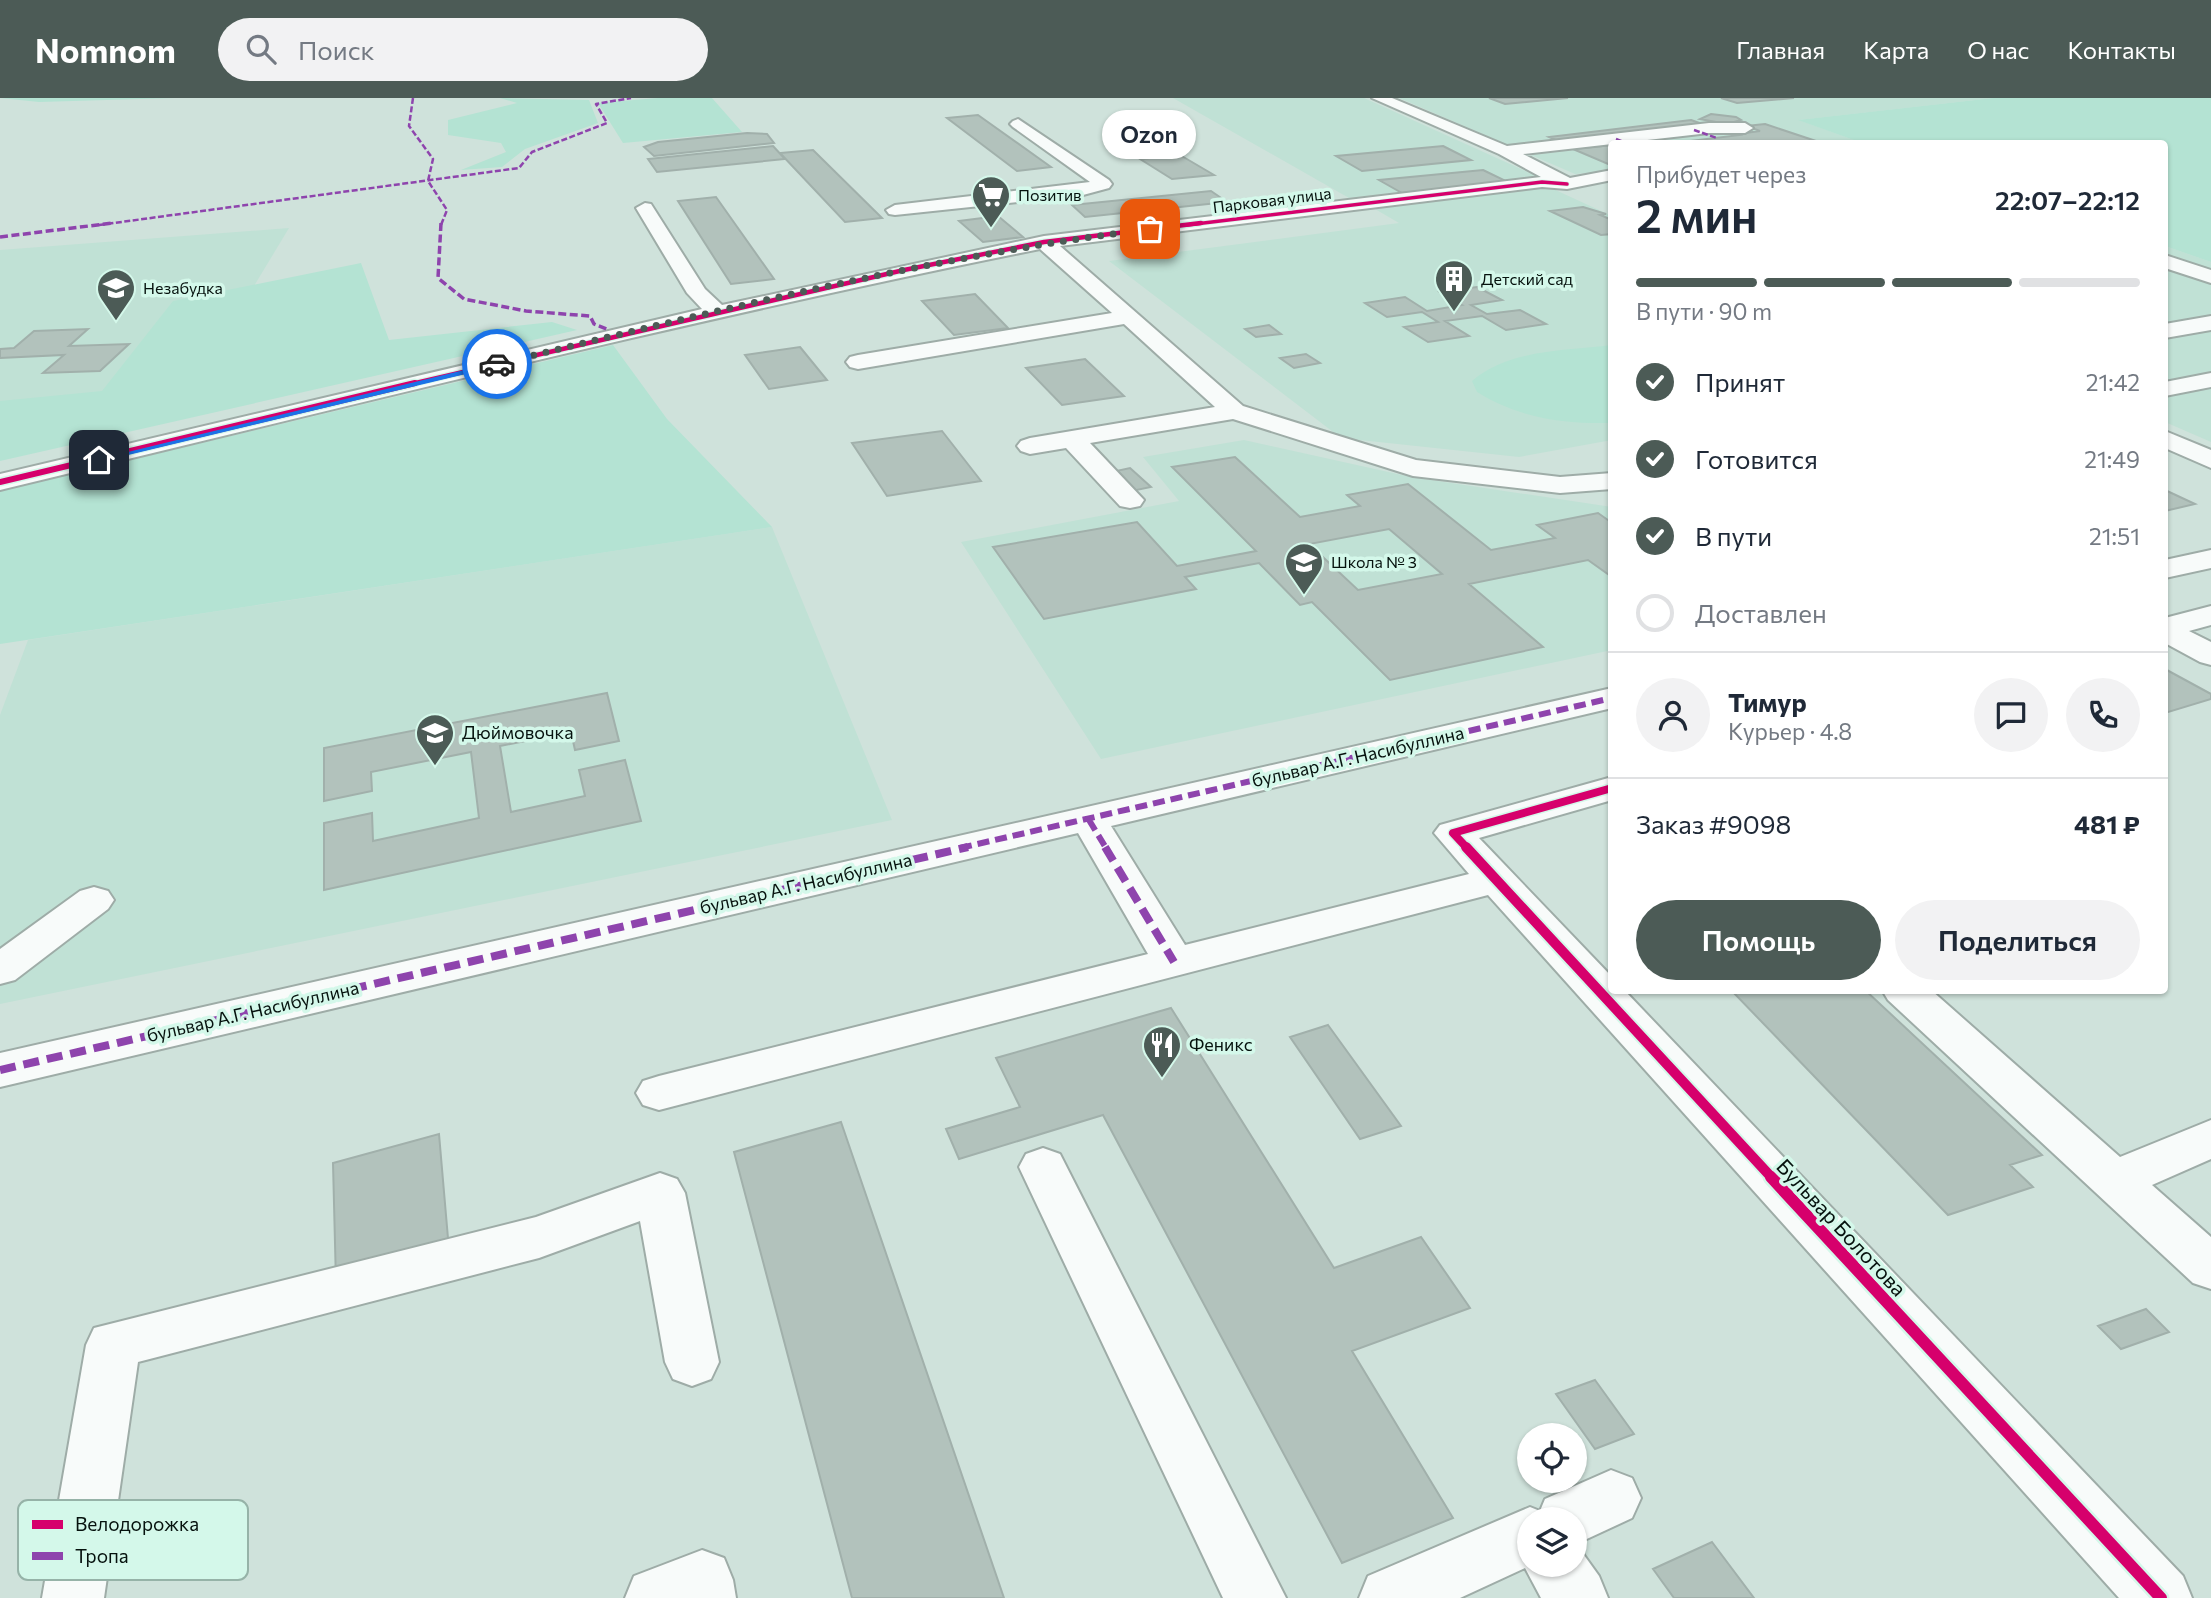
<!DOCTYPE html>
<html lang="ru">
<head>
<meta charset="utf-8">
<style>
	body { margin:0; font-family:Commissioner,sans-serif; background:#f2f2f3; color:#1f2937; height:100vh; display:flex; flex-direction:column; font-size:26px; white-space:nowrap }
	* { box-sizing:border-box; margin:0 }
	p { font-size:23px; color:#747a83 }
	.icon { flex:none; width:38px; height:38px; fill:none; stroke:currentColor; stroke-width:2; stroke-linecap:round; stroke-linejoin:round }
	.map { position:relative; flex:1; overflow:hidden }
	.panel { position:absolute; left:1608px; top:42px; width:560px; height:854px; display:flex; flex-direction:column; background:#fff; border-radius:7px; box-shadow:0 2px 5px #0004 }
	.panel>* { flex:none }
	.controls { position:absolute; left:1517px; top:1325px; display:grid; gap:14px }
	.controls a { display:grid; place-items:center; width:70px; height:70px; border-radius:50%; background:#fff; box-shadow:0 2px 5px #0004; font-size:35px }
	.pin { position:absolute; display:grid; place-items:center; width:60px; height:60px; color:#fff; margin:-30px; border-radius:14px; box-shadow:0 4px 10px #0006 }
	.courier { position:absolute; display:grid; place-items:center; width:70px; height:70px; margin:-35px; border:5px solid #1a73e8; border-radius:50%; background:#fff; color:#222; box-shadow:0 2px 9px #0007 }
	.bubble { position:absolute; height:49px; border-radius:24px; background:#fff; box-shadow:0 2px 5px #0004; font-size:23px; font-weight:600; line-height:49px; text-align:center }
	.overview em { font-style:normal; font-weight:600 }
	.overview div { display:flex; flex-direction:column-reverse }
	.overview { display:flex; align-items:center; justify-content:space-between; height:119px; padding:0 28px }
	h1 { font-size:46px; font-weight:600; line-height:52px }
	.bar { display:grid; grid-template-columns:repeat(4,1fr); gap:10px 7px; align-content:center; height:84px; padding:0 28px }
	.bar i { height:9px; border-radius:5px; background:#e0e1e3 }
	.bar .on { background:#4c5b56 }
	.bar p { grid-column:span 4 }
	.line { display:flex; align-items:center; gap:18px; padding:0 28px; border-top:2px solid #e0e1e3 }
	.line div { flex:1 }
	.round { display:grid; place-items:center; flex:none; width:74px; height:74px; border-radius:37px; background:#f2f2f3 }
	ol { padding:0 28px; list-style:none }
	li { display:flex; align-items:center; gap:21px; height:77px }
	li p { margin-inline-start:auto }
	li .icon { padding:7px; border-radius:50%; background:#4c5b56; color:#fff; stroke-width:4 }
	li:last-child { color:#747a83 }
	li i { width:38px; height:38px; border:4px solid #e0e1e3; border-radius:50% }
	.action { display:flex; gap:14px; margin-top:auto; padding:14px 28px }
	.action a { flex:1; height:80px; border-radius:42px; background:#4c5b56; color:#fff; font-size:28px; font-weight:600; line-height:80px; text-align:center }
	.action a+a { background:#f2f2f3; color:#1f2937 }
	header { display:flex; align-items:center; gap:42px; box-sizing:border-box; height:98px; padding:0 35px; background:#4c5b56; color:#fff }
	header strong { font-size:33px }
	nav { display:flex; gap:38px; margin-inline-start:auto; font-size:24px }
	.search { width:490px; height:63px; background:#f2f2f3; display:flex; align-items:center; gap:18px; box-sizing:border-box; padding:0 24px; border-radius:38px; color:#747a83; font-size:26px }
	.map>svg:first-child { display:block }
</style>
</head>
<body>
<header>
<strong>Nomnom</strong>
<div class="search"><svg class="icon" aria-label="search" viewBox="0 0 24 24"><circle cx="10" cy="10" r="6"/><path d="M15 15l6 6"/></svg>Поиск</div>
<nav><a>Главная</a><a>Карта</a><a>О нас</a><a>Контакты</a></nav>
</header>
<div class="map">
<svg width="2211" height="1500" viewBox="0 0 2211 1500">
	<rect width="100%" height="100%" fill="#cfe2db"/>
	<path fill="#c0e1d5" d="M 1173,0 L 1364,0 L 1539,79 L 1349,100 Z
		M 1399,0 L 1993,0 L 1799,22 L 1862,45 L 1612,46 L 1612,73 L 1575,76 Z
		M 1549,89 L 1612,118 L 1612,342 L 1519,359 L 1341,340 L 1109,163 L 1399,125 L 1375,111 Z
		M 289,130 L 189,296 L 0,343 L 0,152 Z
		M 2165,148 L 2211,164 L 2211,344 L 2165,324 Z
		M 1244,342 L 1411,379 L 1612,409 L 1612,552 L 1101,661 L 961,444 L 1179,403 L 1143,359 Z
		M 772,429 L 892,722 L 0,906 L 0,617 L 28,542 Z"/>
	<path fill="#b4e3d3" d="M 0,0 L 175,0 L 39,4 Z
		M 500,0 L 589,2 L 598,25 L 525,51 L 502,69 L 461,72 L 506,54 L 501,45 L 448,37 L 448,22 L 517,5 Z
		M 658,0 L 712,0 L 742,34 L 623,45 L 598,5 Z
		M 1993,0 L 2211,0 L 2211,164 L 2165,148 L 2165,46 L 1862,45 L 1798,22 Z
		M 361,165 L 389,242 L 552,224 L 577,232 L 0,363 L 0,303 L 102,293 L 173,203 Z
		M 613,247 L 667,321 L 772,429 L 0,546 L 0,393 Z
		M 1612,247 L 1612,325 C 1563,326 1519,320 1477,294 L 1472,283 C 1508,251 1566,253 1612,247 Z"/>
	<path fill="#b2c2bc" stroke="#a1b0ab" stroke-width="2" fill-rule="evenodd" d="M 1489,0 L 1568,0 L 1505,6 Z
		M 1721,0 L 1794,0 L 1737,5 Z
		M 1711,16 L 1736,19 L 1741,22 L 1727,26 L 1700,21 Z
		M 978,17 L 1051,69 L 1017,73 L 947,20 Z
		M 1691,22 L 1705,27 L 1563,45 L 1549,39 Z
		M 1765,26 L 1819,44 L 1649,46 L 1668,43 L 1674,45 L 1740,37 L 1738,36 L 1760,33 L 1746,28 Z
		M 747,35 L 767,36 L 774,45 L 654,58 L 644,49 L 658,44 Z
		M 1612,47 L 1612,65 L 1608,66 L 1573,51 Z
		M 773,48 L 785,61 L 657,74 L 648,61 Z
		M 1443,48 L 1471,62 L 1362,73 L 1336,58 Z
		M 813,52 L 882,120 L 845,124 L 780,55 Z
		M 1180,57 L 1214,77 L 1172,81 L 1140,61 Z
		M 1483,72 L 1508,84 L 1402,95 L 1379,82 Z
		M 1211,93 L 1227,104 L 1085,119 L 1072,107 Z
		M 716,99 L 774,181 L 731,186 L 678,103 Z
		M 1583,109 L 1606,116 L 1600,117 L 1612,122 L 1612,136 L 1601,137 L 1550,113 Z
		M 998,118 L 1023,139 L 983,144 L 959,123 Z
		M 1477,189 L 1502,202 L 1471,207 L 1487,216 L 1520,212 L 1546,226 L 1506,232 L 1482,218 L 1445,223 L 1469,238 L 1428,244 L 1404,229 L 1438,224 L 1422,214 L 1387,219 L 1365,205 L 1405,199 L 1427,213 L 1462,207 L 1440,194 Z
		M 975,196 L 1008,230 L 954,237 L 922,203 Z
		M 1269,227 L 1281,236 L 1256,239 L 1245,231 Z
		M 88,231 L 69,248 L 129,246 L 100,273 L 43,275 L 64,257 L 0,260 L 0,251 L 14,250 L 34,233 Z
		M 800,249 L 827,282 L 769,291 L 745,257 Z
		M 1306,256 L 1320,265 L 1294,270 L 1280,260 Z
		M 1085,261 L 1124,298 L 1062,307 L 1026,270 Z
		M 942,333 L 981,383 L 887,398 L 852,345 Z
		M 1235,359 L 1300,419 L 1360,408 L 1347,397 L 1408,386 L 1491,452 L 1555,440 L 1537,427 L 1598,415 L 1612,425 L 1612,479 L 1588,462 L 1469,486 L 1543,549 L 1390,582 L 1312,504 L 1300,507 L 1259,465 L 1185,479 L 1196,491 L 1044,521 L 993,449 L 1137,424 L 1177,468 L 1256,453 L 1172,369 ZM 1389,431 L 1442,476 L 1358,492 L 1309,446 Z
		M 1130,370 L 1151,389 L 1127,394 L 1107,375 Z
		M 2165,392 L 2195,406 L 2165,413 Z
		M 2165,571 L 2211,596 L 2211,601 L 2165,615 Z
		M 607,595 L 619,643 L 575,652 L 571,634 L 500,648 L 511,714 L 585,698 L 579,672 L 625,662 L 641,723 L 324,792 L 324,725 L 372,715 L 373,743 L 479,720 L 471,654 L 371,674 L 372,693 L 324,703 L 324,650 Z
		M 1731,892 L 1865,892 L 2042,1057 L 2010,1067 L 2033,1089 L 1948,1117 Z
		M 1171,910 L 1334,1170 L 1421,1139 L 1470,1210 L 1352,1253 L 1453,1420 L 1342,1465 L 1103,1017 L 959,1061 L 946,1031 L 1020,1009 L 996,960 Z
		M 1328,927 L 1401,1028 L 1360,1041 L 1290,939 Z
		M 841,1024 L 1004,1500 L 852,1500 L 734,1054 Z
		M 439,1036 L 449,1152 L 336,1185 L 333,1065 Z
		M 2146,1211 L 2169,1234 L 2121,1251 L 2098,1228 Z
		M 1595,1282 L 1634,1336 L 1595,1351 L 1556,1296 Z
		M 1712,1444 L 1754,1500 L 1674,1500 L 1653,1471 Z"/>
	<g fill="none" stroke-linecap="round" stroke-linejoin="round">
		<defs>
			<path id="minor" d="M 1372,0 L 1392,0 L 1507,48 L 1709,25 L 1745,25 L 1753,30 L 1745,35 L 1709,35 L 1523,56 L 1570,80 L 1612,72 L 1612,82 L 1567,91 L 1542,89 L 1060,148 L 1243,308 L 1416,362 L 1560,379 L 1612,375 L 1612,391 L 1560,395 L 1413,378 L 1233,321 L 1090,345 L 1144,402 L 1140,408 L 1130,410 L 1120,408 L 1066,350 L 1030,356 L 1021,353 L 1017,348 L 1021,343 L 1030,340 L 1215,309 L 1124,226 L 858,271 L 850,269 L 846,264 L 850,259 L 858,257 L 1112,215 L 1040,151 C 691,221 346,309 0,392 L 0,376 L 702,211 L 687,195 L 636,110 L 645,105 L 651,106 L 705,191 L 722,207 L 1044,138 L 1541,79 L 1499,56 Z
				M 1018,21 L 1109,82 L 1112,86 L 1109,90 L 1083,97 L 895,117 L 889,116 L 886,112 L 895,107 L 1090,84 L 1013,29 L 1010,26 L 1013,23 Z
				M 2165,157 L 2211,172 L 2211,185 L 2165,170 Z
				M 2211,218 L 2211,232 L 2165,240 L 2165,226 Z
				M 2211,275 L 2211,289 L 2165,298 L 2165,284 Z
				M 2165,333 L 2211,352 L 2211,370 L 2165,350 Z
				M 2211,452 L 2211,470 L 2165,480 L 2165,462 Z
				M 2211,508 L 2211,527 L 2189,533 L 2211,544 L 2211,567 L 2200,564 L 2165,545 L 2165,520 Z
				M 1612,590 L 1612,610 L 1111,728 L 1185,847 L 1469,776 L 1434,735 L 1440,727 L 1612,679 L 1612,702 L 1479,740 L 1612,879 L 1612,892 L 1624,892 L 2183,1478 L 2192,1500 L 2119,1500 L 1488,797 L 659,1012 L 643,1007 L 636,995 L 643,983 L 659,978 L 1148,856 L 1078,735 L 0,989 L 0,955 Z
				M 94,789 L 108,793 L 114,802 L 108,811 L 15,882 L 0,886 L 0,851 L 80,793 Z
				M 1882,892 L 1931,892 L 2120,1059 L 2211,1022 L 2211,1061 L 2152,1087 L 2211,1139 L 2211,1191 L 2193,1185 L 1888,902 Z
				M 1043,1050 L 1060,1056 L 1286,1500 L 1223,1500 L 1019,1069 L 1026,1056 Z
				M 660,1075 L 677,1081 L 685,1095 L 719,1264 L 711,1281 L 692,1288 L 673,1281 L 665,1264 L 640,1123 L 539,1160 L 138,1264 L 104,1500 L 42,1500 L 86,1247 L 94,1230 L 536,1119 Z
				M 1611,1372 L 1632,1380 L 1641,1400 L 1632,1420 L 1576,1446 L 1599,1478 L 1608,1500 L 1541,1500 L 1525,1470 L 1460,1500 L 1359,1500 L 1368,1478 L 1530,1409 L 1540,1413 L 1545,1401 ZM 1530,1421 L 1575,1421 L 1575,1466 L 1530,1466 Z
				M 702,1452 L 724,1460 L 733,1482 L 736,1500 L 625,1500 L 634,1478 Z"/>
		</defs>
		<use href="#minor" stroke="#9eaca7" stroke-width="4"/>
		<use href="#minor" fill="#f8fbfa" fill-rule="evenodd"/>
		<path stroke="#8e44ad" stroke-width="2.5" stroke-dasharray="6 2.5" stroke-linecap="butt" d="M 413,0 L 409,28 L 433,61 L 428,83 L 447,112 L 441,127
			M 1694,32 L 1717,40
			M 1616,41 L 1629,46
			M 99,127 L 519,70 L 532,54 L 607,25 L 596,6 L 631,0"/>
		<path stroke="#8e44ad" stroke-width="3.5" stroke-dasharray="8 3.5" stroke-linecap="butt" d="M 441,125 L 438,180 L 464,201 L 526,213 L 590,218 L 594,226 L 609,232
			M 0,139 L 113,125"/>
		<path stroke="#8e44ad" stroke-width="6" stroke-dasharray="12 6" stroke-linecap="butt" d="M 1089,722 L 1106,750
			M 960,750 L 1612,600"/>
		<path stroke="#8e44ad" stroke-width="8" stroke-dasharray="16 8" stroke-linecap="butt" d="M 1105,749 L 1174,864
			M 0,972 L 968,749"/>
		<defs>
			<path id="cycleway-far5" d="M 1187,127 L 1542,84 L 1567,86"/>
			<path id="cycleway-far4" d="M 407,287 L 904,172 L 1044,144 L 1201,125"/>
			<path id="cycleway-far3" d="M 0,384 L 415,285"/>
			<path id="cycleway-far2" d="M 1467,750 L 1453,735 L 1612,690"/>
			<path id="cycleway-far1" d="M 1466,749 L 1773,1081"/>
			<path id="cycleway" d="M 1771,1079 L 2161,1500"/>
		</defs>
		<use href="#cycleway-far5" stroke="#d4f8ea" stroke-width="5"/>
		<use href="#cycleway-far4" stroke="#d4f8ea" stroke-width="7"/>
		<use href="#cycleway-far3" stroke="#d4f8ea" stroke-width="9"/>
		<use href="#cycleway-far2" stroke="#d4f8ea" stroke-width="11"/>
		<use href="#cycleway-far1" stroke="#d4f8ea" stroke-width="14"/>
		<use href="#cycleway" stroke="#d4f8ea" stroke-width="17"/>
		<use href="#cycleway-far5" stroke="#d6006c" stroke-width="3.5"/>
		<use href="#cycleway-far4" stroke="#d6006c" stroke-width="4.5"/>
		<use href="#cycleway-far3" stroke="#d6006c" stroke-width="6"/>
		<use href="#cycleway-far2" stroke="#d6006c" stroke-width="8"/>
		<use href="#cycleway-far1" stroke="#d6006c" stroke-width="10"/>
		<use href="#cycleway" stroke="#d6006c" stroke-width="12"/>
	</g>
	<path fill="#1a73e8" d="M 497,264 L 499,268 L 99,364 L 95,362 Z"/>
	<g fill="none" stroke-linecap="round" stroke-linejoin="round">
		<path stroke="#4c5b56" stroke-width="7" stroke-dasharray="0 12.6" d="M 497,266 C 713,214 929,159 1150,131"/>
	</g>
	<defs>
		<symbol id="supermarket-pin" viewBox="-11 -11 22 30"><path d="M0 17L-7.5 6A9.5 9.5 0 1 1 7.5 6Z" fill="#4c5b56" stroke="#d4f8ea"/><path d="M-6-5.5h2.5l.6 2H6L4.5 2H-2.5L-4.4-4H-6ZM-1.5 3.2a1.3 1.3 0 1 0 .1 0ZM3 3.2a1.3 1.3 0 1 0 .1 0Z" fill="#fff"/></symbol>
		<symbol id="building-pin" viewBox="-11 -11 22 30"><path d="M0 17L-7.5 6A9.5 9.5 0 1 1 7.5 6Z" fill="#4c5b56" stroke="#d4f8ea"/><path d="M-4-6H4V6H1V3H-1V6H-4ZM-2.5-4.3h1.7v1.8h-1.7ZM.8-4.3h1.7v1.8H.8ZM-2.5-1h1.7V.8h-1.7ZM.8-1h1.7V.8H.8Z" fill="#fff"/></symbol>
		<symbol id="school-pin" viewBox="-11 -11 22 30"><path d="M0 17L-7.5 6A9.5 9.5 0 1 1 7.5 6Z" fill="#4c5b56" stroke="#d4f8ea"/><path d="M0-5L7-2L0 1L-7-2ZM-4 1L0 2.5L4 1V4Q0 6-4 4Z" fill="#fff"/></symbol>
		<symbol id="restaurant-pin" viewBox="-11 -11 22 30"><path d="M0 17L-7.5 6A9.5 9.5 0 1 1 7.5 6Z" fill="#4c5b56" stroke="#d4f8ea"/><path d="M-5-6h1v4h1v-4h1v4h1v-4h1v5L-1.5 .5V6h-2V.5L-5-1ZM5-6V6H3V1.5H1.5Q1.5-4 5-6Z" fill="#fff"/></symbol>
	</defs>
	<g fill-rule="evenodd">
		<use href="#supermarket-pin" x="969" y="75" width="44" height="60"/>
		<use href="#building-pin" x="1432" y="159" width="44" height="60"/>
		<use href="#school-pin" x="94" y="168" width="44" height="60"/>
		<use href="#school-pin" x="1282" y="442" width="44" height="60"/>
		<use href="#school-pin" x="413" y="613" width="44" height="60"/>
		<use href="#restaurant-pin" x="1140" y="925" width="44" height="60"/>
	</g>
	<g text-anchor="middle" stroke-width="7" stroke-linejoin="round" paint-order="stroke">
		<g font-size="16" fill="#06120e" stroke="#d4f8ea" text-anchor="start">
			<text x="1018" y="103">Позитив</text>
			<text x="1481" y="187">Детский сад</text>
			<text x="143" y="196">Незабудка</text>
			<text x="1331" y="470">Школа № 3</text>
		</g>
		<g font-size="16" fill="#06120e" stroke="#d4f8ea">
			<text transform="translate(1272 102) rotate(-7)" y="6">Парковая улица</text>
		</g>
		<g font-size="18" fill="#06120e" stroke="#d4f8ea" text-anchor="start">
			<text x="462" y="641">Дюймовочка</text>
			<text x="1189" y="953">Феникс</text>
		</g>
		<g font-size="18" fill="#06120e" stroke="#d4f8ea">
			<text transform="translate(1358 659) rotate(-13)" y="6">бульвар А.Г. Насибуллина</text>
			<text transform="translate(806 786) rotate(-13)" y="6">бульвар А.Г. Насибуллина</text>
			<text transform="translate(253 914) rotate(-13)" y="6">бульвар А.Г. Насибуллина</text>
		</g>
		<g font-size="21" fill="#06120e" stroke="#d4f8ea">
			<text transform="translate(1841 1130) rotate(47)" y="7">Бульвар Болотова</text>
		</g>
	</g>
	<rect x="18" y="1402" width="230" height="80" rx="10" fill="#d4f8ea" stroke="#96b3a8" stroke-width="2"/>
	<rect x="32" y="1422" width="31" height="9" fill="#d6006c"/>
	<rect x="32" y="1454" width="31" height="8" fill="#8e44ad"/>
	<g font-size="19" fill="#06120e">
		<text x="75" y="1433">Велодорожка</text>
		<text x="75" y="1465">Тропа</text>
	</g>
</svg>
<div class="controls">
<a><svg class="icon" aria-label="locate" viewBox="0 0 24 24"><circle cx="12" cy="12" r="6"/><path d="M12 2v4M12 18v4M2 12h4M18 12h4"/></svg></a>
<a><svg class="icon" aria-label="layers" viewBox="0 0 24 24"><path d="M12 4l9 5-9 5-9-5zM3 14l9 5 9-5"/></svg></a>
</div>
<div class="pin" style="left:1150px;top:131px;background:#ea580c"><svg class="icon" aria-label="bag" viewBox="0 0 24 24"><path d="M5 8h14l-1 12H6zM9 8a3 3 0 0 1 6 0"/></svg></div>
<div class="pin" style="left:99px;top:362px;background:#1f2937"><svg class="icon" aria-label="home" viewBox="0 0 24 24"><path d="M3 11l9-7 9 7M6 9v11h12V9"/></svg></div>
<div class="courier" style="left:497px;top:266px"><svg class="icon" aria-label="car" viewBox="0 0 24 24"><path d="M5 17H2v-5l4-1 3-4h7l3 4 3 1v5h-3M9 17h6M6 11h13"/><circle cx="7" cy="17" r="2"/><circle cx="17" cy="17" r="2"/></svg></div>
<div class="bubble" style="left:1102px;top:12px;width:94px">Ozon</div>
<section class="panel">
<div class="overview"><div><h1>2 мин</h1><p>Прибудет через</p></div><em>22:07–22:12</em></div>
<div class="bar"><i class="on"></i><i class="on"></i><i class="on"></i><i></i><p>В пути · 90 m</p></div>
<ol>
<li><svg class="icon" aria-label="check" viewBox="0 0 24 24"><path d="M5 12l5 5 9-10"/></svg>Принят<p>21:42</p></li>
<li><svg class="icon" aria-label="check" viewBox="0 0 24 24"><path d="M5 12l5 5 9-10"/></svg>Готовится<p>21:49</p></li>
<li><svg class="icon" aria-label="check" viewBox="0 0 24 24"><path d="M5 12l5 5 9-10"/></svg>В пути<p>21:51</p></li>
<li><i></i>Доставлен</li>
</ol>
<div class="line" style="height:126px"><a class="round"><svg class="icon" aria-label="person" viewBox="0 0 24 24"><circle cx="12" cy="8" r="4"/><path d="M4 21q1-7 8-7t8 7"/></svg></a><div><b>Тимур</b><p>Курьер · 4.8</p></div><a class="round"><svg class="icon" aria-label="chat" viewBox="0 0 24 24"><path d="M4 5h16v11H9l-5 4z"/></svg></a><a class="round"><svg class="icon" aria-label="phone" viewBox="0 0 24 24"><path d="M5 4h4l2 5-3 2q2 4 5 5l2-3 5 2v4C11 20 4 13 5 4z"/></svg></a></div>
<div class="line" style="height:91px"><div>Заказ #9098</div><b>481 ₽</b></div>
<div class="action"><a>Помощь</a><a>Поделиться</a></div>
</section>
</div>
</body>
</html>
